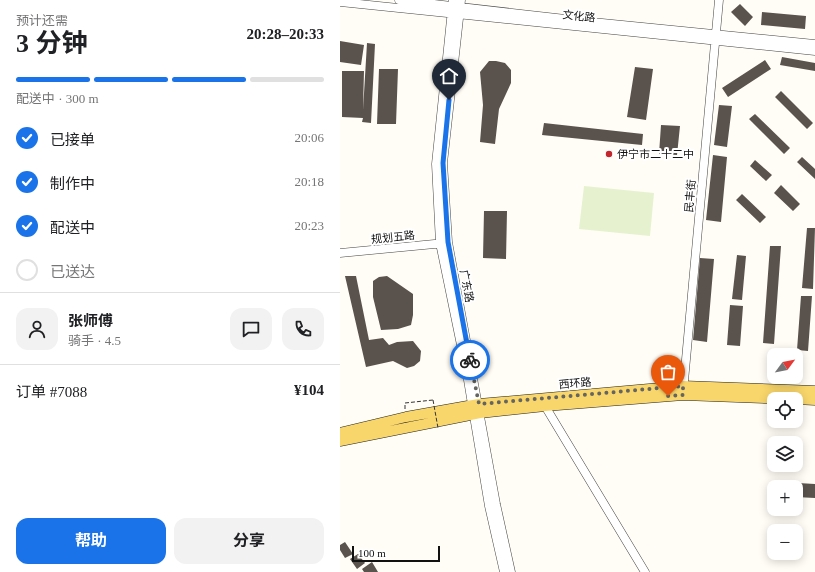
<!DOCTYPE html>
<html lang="zh">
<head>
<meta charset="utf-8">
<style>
	body { margin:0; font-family:"Times New Roman","Noto Sans SC",serif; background:#f2f2f2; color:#202124; height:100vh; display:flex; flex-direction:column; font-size:15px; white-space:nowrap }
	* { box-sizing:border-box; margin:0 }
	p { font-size:13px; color:#757577 }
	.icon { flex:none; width:22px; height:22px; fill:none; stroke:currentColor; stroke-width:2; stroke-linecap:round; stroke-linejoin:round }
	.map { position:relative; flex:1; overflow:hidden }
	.details { display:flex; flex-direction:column; background:#fff; width:340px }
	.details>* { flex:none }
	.needle { width:26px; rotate:58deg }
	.tools { position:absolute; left:427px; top:348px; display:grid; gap:8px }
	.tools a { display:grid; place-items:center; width:36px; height:36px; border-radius:8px; background:#fff; box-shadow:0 2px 10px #0003; font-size:20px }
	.scale { position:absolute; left:12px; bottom:10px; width:88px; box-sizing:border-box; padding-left:4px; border:2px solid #111; border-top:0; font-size:11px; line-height:14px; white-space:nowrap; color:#111; -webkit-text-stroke:3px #fff; paint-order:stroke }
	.pin { position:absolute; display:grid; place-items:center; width:34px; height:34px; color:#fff; margin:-41px -17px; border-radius:50% 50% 50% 0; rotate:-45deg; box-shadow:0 0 4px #0007 }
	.pin .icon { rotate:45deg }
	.courier { position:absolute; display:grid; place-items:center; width:40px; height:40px; margin:-20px; border:3px solid #1a73e8; border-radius:50%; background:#fff; color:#222; box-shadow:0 1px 5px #0007 }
	.overview em { font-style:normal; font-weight:700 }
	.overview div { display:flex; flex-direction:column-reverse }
	.overview { display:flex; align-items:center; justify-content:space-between; height:68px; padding:0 16px }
	h1 { font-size:26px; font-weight:700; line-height:30px }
	.bar { display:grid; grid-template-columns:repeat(4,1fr); gap:6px 4px; align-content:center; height:48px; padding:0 16px }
	.bar i { height:5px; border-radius:3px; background:#e0e0e0 }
	.bar .active { background:#1a73e8 }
	.bar p { grid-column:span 4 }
	.line { display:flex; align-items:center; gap:10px; padding:0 16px; border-top:1px solid #e0e0e0 }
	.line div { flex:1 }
	.round { display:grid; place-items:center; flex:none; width:42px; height:42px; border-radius:12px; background:#f2f2f2 }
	ol { padding:0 16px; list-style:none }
	li { display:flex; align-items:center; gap:12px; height:44px }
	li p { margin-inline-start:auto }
	li .icon { padding:4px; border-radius:50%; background:#1a73e8; color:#fff; stroke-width:4 }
	li:last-child { color:#757577 }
	li i { width:22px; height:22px; border:2px solid #e0e0e0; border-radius:50% }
	.primary-button { display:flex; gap:8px; margin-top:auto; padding:8px 16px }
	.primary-button a { flex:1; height:46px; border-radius:12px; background:#1a73e8; color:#fff; font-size:16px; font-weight:700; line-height:46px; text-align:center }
	.primary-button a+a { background:#f2f2f2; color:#202124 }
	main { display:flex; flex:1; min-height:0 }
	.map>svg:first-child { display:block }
</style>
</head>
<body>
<main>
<section class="details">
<div class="overview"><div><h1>3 分钟</h1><p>预计还需</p></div><em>20:28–20:33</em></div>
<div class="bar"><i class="active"></i><i class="active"></i><i class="active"></i><i></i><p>配送中 · 300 m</p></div>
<ol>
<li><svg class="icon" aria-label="check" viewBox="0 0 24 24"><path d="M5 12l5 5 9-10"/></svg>已接单<p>20:06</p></li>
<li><svg class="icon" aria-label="check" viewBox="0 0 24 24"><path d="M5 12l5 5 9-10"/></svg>制作中<p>20:18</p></li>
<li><svg class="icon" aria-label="check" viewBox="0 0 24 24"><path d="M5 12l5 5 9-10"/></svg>配送中<p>20:23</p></li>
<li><i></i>已送达</li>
</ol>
<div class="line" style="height:72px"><a class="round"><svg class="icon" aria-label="person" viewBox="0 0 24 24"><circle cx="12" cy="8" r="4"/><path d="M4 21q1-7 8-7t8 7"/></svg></a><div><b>张师傅</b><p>骑手 · 4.5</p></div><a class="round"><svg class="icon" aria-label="chat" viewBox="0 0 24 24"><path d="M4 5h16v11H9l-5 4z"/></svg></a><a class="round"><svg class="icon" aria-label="phone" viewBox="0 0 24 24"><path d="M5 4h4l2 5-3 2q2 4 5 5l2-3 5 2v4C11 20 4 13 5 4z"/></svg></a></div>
<div class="line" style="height:52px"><div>订单 #7088</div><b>¥104</b></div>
<div class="primary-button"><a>帮助</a><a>分享</a></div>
</section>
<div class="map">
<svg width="475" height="572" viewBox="0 0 475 572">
	<rect width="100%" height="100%" fill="#fffdf5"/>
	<path fill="#e6f2cf" d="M 244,186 L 314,193 L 310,236 L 239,229 Z"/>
	<path fill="#5a524d" d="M 400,4 L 413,17 L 405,26 L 391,12 Z
		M 422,12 L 466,16 L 465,29 L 421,25 Z
		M 0,41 L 24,45 L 21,65 L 0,62 Z
		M 27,43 L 35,44 L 31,123 L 22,122 L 23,118 L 2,117 L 2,71 L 24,71 L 23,110 Z
		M 442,57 L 475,63 L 475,71 L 440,65 Z
		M 425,60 L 431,69 L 388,97 L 382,88 Z
		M 149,61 L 156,61 L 165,63 L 171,70 L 171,83 L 159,109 L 155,144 L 140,142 L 143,105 L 140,72 Z
		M 295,67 L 313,69 L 306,120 L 287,117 Z
		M 39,69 L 58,69 L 56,124 L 37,124 Z
		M 441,91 L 473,123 L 467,129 L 435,97 Z
		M 379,105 L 392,106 L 387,147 L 374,145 Z
		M 415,114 L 450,148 L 444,154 L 409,119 Z
		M 204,123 L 303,134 L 302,145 L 202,135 Z
		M 321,125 L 340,126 L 337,155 L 319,154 Z
		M 373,155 L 387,157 L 381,222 L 366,220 Z
		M 462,157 L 475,169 L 475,179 L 457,162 Z
		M 415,160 L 432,175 L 426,181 L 410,166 Z
		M 441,185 L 460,204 L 453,211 L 434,193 Z
		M 402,194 L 426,217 L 420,223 L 396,200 Z
		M 144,211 L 167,211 L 166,259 L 143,258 Z
		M 467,228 L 475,228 L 473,289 L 462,288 Z
		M 430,246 L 441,246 L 434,344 L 423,343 Z
		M 397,255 L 406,256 L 402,300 L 392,299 Z
		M 360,258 L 374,259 L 367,342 L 353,340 Z
		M 5,276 L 16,276 L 29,340 L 43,338 L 49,345 L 57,342 L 73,341 L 81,351 L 80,361 L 74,366 L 67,368 L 53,361 L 26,367 Z
		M 47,276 L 73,294 L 73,315 L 71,325 L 58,329 L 41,330 L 33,297 L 33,281 L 39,277 Z
		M 461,296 L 472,296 L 468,351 L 457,350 Z
		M 390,305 L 403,306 L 400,346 L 387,345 Z
		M 440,482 L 475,484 L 475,498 L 456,497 L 456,487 L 440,487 Z
		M 5,542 L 13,554 L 5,558 L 0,550 L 0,545 Z
		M 18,554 L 25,563 L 17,569 L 10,559 Z
		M 32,562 L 38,572 L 24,572 L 22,569 Z"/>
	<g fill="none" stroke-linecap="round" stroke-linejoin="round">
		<defs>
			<path id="minor" d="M 59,0 L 252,22 L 475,44
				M 113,0 L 96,164 L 100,243 L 127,374 L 149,506 L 164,572
				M 121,0 L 103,163 L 108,242 L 156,504 L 171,572
				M 0,2 L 475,51
				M 0,253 L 105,243
				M 343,392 L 379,0
				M 205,406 L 305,572"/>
			<path id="major" d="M 456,399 L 475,400
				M 0,433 L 66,417 L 139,404 L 343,386 L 475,391
				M 0,441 L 140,413 L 205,406 L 343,395 L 453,399"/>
		</defs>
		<use href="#minor" stroke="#444" stroke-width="9"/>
		<use href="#major" stroke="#222" stroke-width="11"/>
		<path stroke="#333" stroke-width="1" stroke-dasharray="4 2" stroke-linecap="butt" d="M 65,409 L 65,403 L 93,400"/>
		<use href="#minor" stroke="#fff" stroke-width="8"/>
		<use href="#major" stroke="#f9d66b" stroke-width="10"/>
		<path stroke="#333" stroke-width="1" stroke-dasharray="4 2" stroke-linecap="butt" d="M 93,400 L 98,428"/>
	</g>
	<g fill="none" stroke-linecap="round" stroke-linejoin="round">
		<path stroke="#646461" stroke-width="4" stroke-dasharray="0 7.2" d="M 130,360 L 139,404 L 343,386 L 343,395 L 328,396"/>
		<path stroke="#1a73e8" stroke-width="5" d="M 109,100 L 103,163 L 108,242 L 130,360"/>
	</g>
	<circle fill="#c4262e" stroke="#fff" stroke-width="1.5" cx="269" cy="154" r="4"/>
	<g text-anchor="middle" stroke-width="4" stroke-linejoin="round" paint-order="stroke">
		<g font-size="11" fill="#111" stroke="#fff">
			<text transform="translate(239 16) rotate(6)" y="4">文化路</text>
			<text transform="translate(350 196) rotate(-85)" y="4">民丰街</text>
			<text transform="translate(53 237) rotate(-6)" y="4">规划五路</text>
			<text transform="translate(127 286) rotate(79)" y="4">广东路</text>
			<text transform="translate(235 383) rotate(-5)" y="4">西环路</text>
		</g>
		<g font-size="11" fill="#111" stroke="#fff" text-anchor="start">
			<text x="277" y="158">伊宁市二十二中</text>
		</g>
	</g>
</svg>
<div class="tools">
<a><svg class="needle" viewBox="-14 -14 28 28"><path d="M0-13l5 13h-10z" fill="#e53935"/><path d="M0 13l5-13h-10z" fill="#757577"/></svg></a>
<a><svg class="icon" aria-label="locate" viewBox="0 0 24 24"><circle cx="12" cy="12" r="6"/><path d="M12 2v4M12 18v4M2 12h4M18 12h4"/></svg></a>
<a><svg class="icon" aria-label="layers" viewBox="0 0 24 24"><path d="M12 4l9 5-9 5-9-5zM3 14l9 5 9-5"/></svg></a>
<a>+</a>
<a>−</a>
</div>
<div class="scale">100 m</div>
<div class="pin" style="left:328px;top:396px;background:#ea580c"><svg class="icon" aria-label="bag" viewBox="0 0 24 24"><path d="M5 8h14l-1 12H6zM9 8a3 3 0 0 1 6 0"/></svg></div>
<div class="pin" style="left:109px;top:100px;background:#1f2937"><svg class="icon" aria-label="home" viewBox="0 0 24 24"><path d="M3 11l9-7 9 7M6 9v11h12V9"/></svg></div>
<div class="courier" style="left:130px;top:360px"><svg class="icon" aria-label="bike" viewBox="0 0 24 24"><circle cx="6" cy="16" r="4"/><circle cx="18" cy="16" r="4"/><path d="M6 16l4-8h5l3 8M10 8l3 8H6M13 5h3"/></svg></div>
</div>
</main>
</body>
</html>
